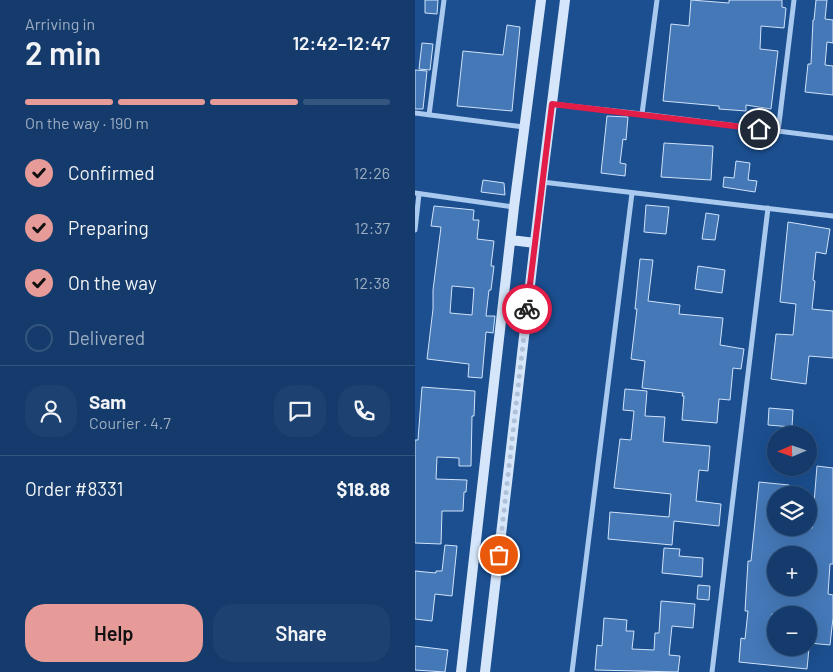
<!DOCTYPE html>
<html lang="en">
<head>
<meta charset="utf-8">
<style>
	body { margin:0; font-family:Barlow,sans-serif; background:#1d4271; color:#f1f3f6; height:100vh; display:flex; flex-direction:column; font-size:19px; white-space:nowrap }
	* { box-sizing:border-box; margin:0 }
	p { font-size:16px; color:#9dadc1 }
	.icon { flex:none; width:28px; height:28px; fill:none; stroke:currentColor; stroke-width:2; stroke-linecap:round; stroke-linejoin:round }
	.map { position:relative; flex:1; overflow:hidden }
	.drawer { display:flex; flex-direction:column; background:#143b6b; width:415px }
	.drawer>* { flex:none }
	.needle { width:32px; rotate:268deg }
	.controls { position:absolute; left:352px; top:426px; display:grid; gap:10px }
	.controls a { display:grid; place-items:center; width:50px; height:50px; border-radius:50%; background:#143b6b; box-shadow:0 5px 20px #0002,0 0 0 1px #33557e; font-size:25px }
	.pin { position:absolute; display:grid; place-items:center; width:42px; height:42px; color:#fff; margin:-21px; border:2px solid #fff; border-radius:50%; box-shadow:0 1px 5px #0007 }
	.courier { position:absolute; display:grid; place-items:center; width:50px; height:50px; margin:-25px; border:4px solid #e11d48; border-radius:50%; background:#fff; color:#222; box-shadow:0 1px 6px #0007 }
	.overview em { font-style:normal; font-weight:600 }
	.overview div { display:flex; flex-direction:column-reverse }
	.overview { display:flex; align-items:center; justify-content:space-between; height:85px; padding:0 25px }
	h1 { font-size:32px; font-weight:600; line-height:38px }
	.bar { display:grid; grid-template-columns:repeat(4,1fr); gap:8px 5px; align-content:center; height:60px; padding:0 25px }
	.bar i { height:6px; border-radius:4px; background:#33557e }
	.bar .current { background:#e69b98 }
	.bar p { grid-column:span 4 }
	.line { display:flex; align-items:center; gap:12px; padding:0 25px; border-top:1px solid #33557e }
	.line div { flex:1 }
	.round { display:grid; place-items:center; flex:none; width:52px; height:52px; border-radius:20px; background:#1d4271 }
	ol { padding:0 25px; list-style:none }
	li { display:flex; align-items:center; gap:15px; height:55px }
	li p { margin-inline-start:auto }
	li .icon { padding:5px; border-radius:50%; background:#e69b98; color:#111; stroke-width:4 }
	li:last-child { color:#9dadc1 }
	li i { width:28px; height:28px; border:2px solid #33557e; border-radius:50% }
	.cta { display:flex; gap:10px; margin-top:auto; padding:10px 25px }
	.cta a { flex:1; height:58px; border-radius:20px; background:#e69b98; color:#111; font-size:20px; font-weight:600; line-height:58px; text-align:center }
	.cta a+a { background:#1d4271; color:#f1f3f6 }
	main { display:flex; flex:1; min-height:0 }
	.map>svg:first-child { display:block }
</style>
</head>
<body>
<main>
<section class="drawer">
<div class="overview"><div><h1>2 min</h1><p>Arriving in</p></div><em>12:42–12:47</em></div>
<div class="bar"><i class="current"></i><i class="current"></i><i class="current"></i><i></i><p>On the way · 190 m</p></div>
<ol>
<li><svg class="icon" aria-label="check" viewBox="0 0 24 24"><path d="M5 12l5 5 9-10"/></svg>Confirmed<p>12:26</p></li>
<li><svg class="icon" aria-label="check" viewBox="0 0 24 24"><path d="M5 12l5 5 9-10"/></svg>Preparing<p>12:37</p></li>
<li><svg class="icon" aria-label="check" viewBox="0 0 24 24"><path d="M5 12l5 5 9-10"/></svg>On the way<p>12:38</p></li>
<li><i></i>Delivered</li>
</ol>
<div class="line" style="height:90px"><a class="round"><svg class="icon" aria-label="person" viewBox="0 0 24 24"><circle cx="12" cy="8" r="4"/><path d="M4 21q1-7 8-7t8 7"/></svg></a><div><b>Sam</b><p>Courier · 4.7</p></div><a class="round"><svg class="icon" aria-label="chat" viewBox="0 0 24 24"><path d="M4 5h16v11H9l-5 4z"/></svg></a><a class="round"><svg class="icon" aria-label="phone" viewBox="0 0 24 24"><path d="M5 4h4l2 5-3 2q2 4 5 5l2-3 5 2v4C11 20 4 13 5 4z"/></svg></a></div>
<div class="line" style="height:65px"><div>Order #8331</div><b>$18.88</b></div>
<div class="cta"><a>Help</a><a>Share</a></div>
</section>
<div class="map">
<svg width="418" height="672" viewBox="0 0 418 672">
	<rect width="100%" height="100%" fill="#1b4f8f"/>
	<path fill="#4478b7" stroke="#cfe3fa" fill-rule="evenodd" d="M 10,0 L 23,0 L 22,14 L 10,13 Z
		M 276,0 L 314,3 L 314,0 L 367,0 L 367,7 L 371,8 L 369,28 L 346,26 L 345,49 L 363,51 L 356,109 L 331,105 L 331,111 L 304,109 L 304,106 L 248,101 L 256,24 L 274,26 Z
		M 401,0 L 412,0 L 410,19 L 418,20 L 418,43 L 412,42 L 410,65 L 418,66 L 418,95 L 390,92 L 393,64 L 396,64 L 398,20 L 399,20 Z
		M 92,25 L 105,27 L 97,111 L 42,106 L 48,51 L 88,55 Z
		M 7,43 L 18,44 L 15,70 L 4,69 Z
		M 0,70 L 12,71 L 8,109 L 0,109 Z
		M 192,116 L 213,117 L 211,140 L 208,139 L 205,163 L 211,164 L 210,176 L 186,173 Z
		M 249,143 L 298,146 L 296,180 L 246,177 Z
		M 321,161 L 335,163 L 333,180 L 342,181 L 340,192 L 308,187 L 309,177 L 319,178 Z
		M 68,180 L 89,183 L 90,195 L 66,192 Z
		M 231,205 L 254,207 L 251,234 L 229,232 Z
		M 19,206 L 59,210 L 58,220 L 64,220 L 62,239 L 79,241 L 76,266 L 79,266 L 76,290 L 74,290 L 71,316 L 80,316 L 78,333 L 71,332 L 67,378 L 53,377 L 54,364 L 12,359 L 18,309 L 18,290 L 26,227 L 16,226 ZM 37,286 L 59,288 L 57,315 L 35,313 Z
		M 291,213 L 304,215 L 300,240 L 287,239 Z
		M 373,222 L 415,229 L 411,254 L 401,252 L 398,280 L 400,281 L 397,309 L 418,311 L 418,358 L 394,356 L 391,384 L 356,379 L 361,334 L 378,335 L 381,304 L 365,302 Z
		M 225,259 L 238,260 L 233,301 L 265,305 L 264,314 L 308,318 L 305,345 L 329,349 L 326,369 L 318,368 L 315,400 L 304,399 L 302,423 L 267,420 L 269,396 L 267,396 L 268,393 L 227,388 L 230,361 L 216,359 L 222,309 L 220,309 Z
		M 283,266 L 310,270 L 307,293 L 280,289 Z
		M 7,387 L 60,391 L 59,416 L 57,416 L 56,466 L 44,466 L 44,458 L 22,457 L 21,479 L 52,480 L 51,492 L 49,492 L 48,511 L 27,511 L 26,544 L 0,543 L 0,440 L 3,440 Z
		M 210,389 L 232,391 L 230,416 L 250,417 L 248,442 L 295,446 L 293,471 L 284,470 L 281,501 L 306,504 L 304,526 L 259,521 L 257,545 L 193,539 L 195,512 L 254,517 L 256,494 L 199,488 L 205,439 L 216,440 L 219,411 L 208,410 Z
		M 354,408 L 378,410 L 377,427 L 353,425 Z
		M 402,466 L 418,468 L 418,564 L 415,564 L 413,594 L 418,595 L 418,618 L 415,645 L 394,643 L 394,615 L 357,614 L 355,641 L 361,641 L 361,648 L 394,648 L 392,669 L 324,662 L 326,638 L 330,639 L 333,611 L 330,611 L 333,561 L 336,561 L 344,482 L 374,485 L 373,495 L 361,495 L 361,528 L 397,528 ZM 361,555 L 394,555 L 394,588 L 361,588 Z
		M 30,545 L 42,546 L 37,596 L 20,594 L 17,621 L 0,619 L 0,571 L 21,573 L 21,571 L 27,571 Z
		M 249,548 L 265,549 L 264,556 L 288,558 L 287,577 L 247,573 Z
		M 283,585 L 295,586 L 294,600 L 282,599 Z
		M 246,601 L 280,604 L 278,628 L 257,626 L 254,655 L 265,656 L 263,672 L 180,670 L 182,645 L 187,646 L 189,618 L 212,620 L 211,631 L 219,631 L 217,649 L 239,650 L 240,633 L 244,633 Z
		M 0,646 L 33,650 L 30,672 L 0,670 Z"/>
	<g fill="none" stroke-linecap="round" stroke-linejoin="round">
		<path stroke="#a9c9ee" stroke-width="5" d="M 137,104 L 227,114 L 242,0
			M 0,113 L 109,127
			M 227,114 L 418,138
			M 14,115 L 29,0
			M 363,132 L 379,0
			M 127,182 L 418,216
			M 0,193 L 99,207
			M 0,230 L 4,194
			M 157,672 L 217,193
			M 297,672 L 353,208"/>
		<path stroke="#d6e6fa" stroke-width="10" d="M 96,240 L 120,243
			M 46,672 L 99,207 L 126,0
			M 70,672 L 127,182 L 150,0"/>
	</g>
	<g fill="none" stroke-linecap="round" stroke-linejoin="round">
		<path stroke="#afc1d8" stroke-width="5" stroke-dasharray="0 9" d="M 84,555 L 112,309"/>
		<path stroke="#e11d48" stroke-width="6" d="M 112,309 L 137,104 L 344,129"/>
	</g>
</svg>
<div class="controls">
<a><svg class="needle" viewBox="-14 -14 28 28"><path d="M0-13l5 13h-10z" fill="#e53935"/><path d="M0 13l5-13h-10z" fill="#9dadc1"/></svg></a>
<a><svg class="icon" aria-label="layers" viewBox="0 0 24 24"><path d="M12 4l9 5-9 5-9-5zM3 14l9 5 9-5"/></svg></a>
<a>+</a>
<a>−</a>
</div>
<div class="pin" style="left:84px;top:555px;background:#ea580c"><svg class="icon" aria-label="bag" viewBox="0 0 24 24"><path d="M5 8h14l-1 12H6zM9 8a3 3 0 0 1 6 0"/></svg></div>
<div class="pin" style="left:344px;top:129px;background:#1f2937"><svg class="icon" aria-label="home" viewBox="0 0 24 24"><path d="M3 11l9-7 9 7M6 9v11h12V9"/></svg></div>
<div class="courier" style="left:112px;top:309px"><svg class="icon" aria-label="bike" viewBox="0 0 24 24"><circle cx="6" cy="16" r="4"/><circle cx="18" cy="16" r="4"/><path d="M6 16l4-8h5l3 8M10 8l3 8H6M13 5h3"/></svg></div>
</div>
</main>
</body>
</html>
